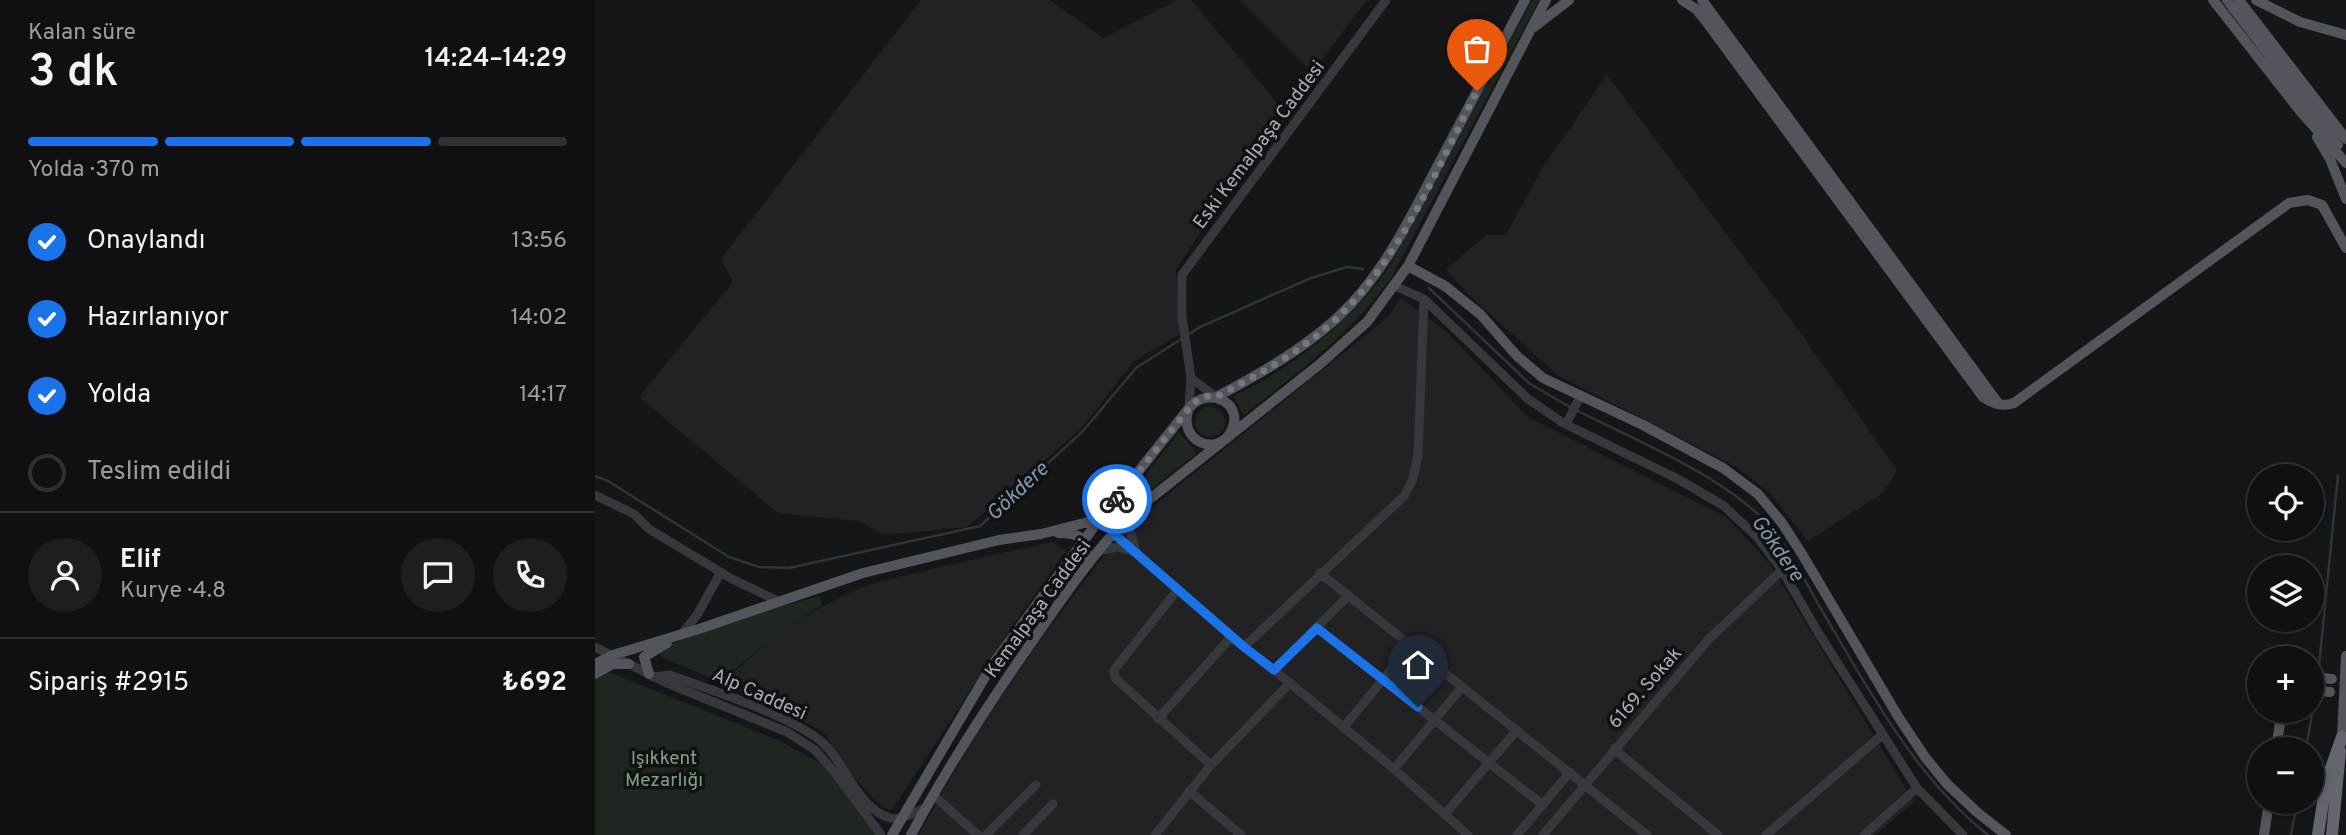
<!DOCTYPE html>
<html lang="tr">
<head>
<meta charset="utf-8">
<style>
	body { margin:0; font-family:Overpass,sans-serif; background:#1e1e20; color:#f1f3f6; height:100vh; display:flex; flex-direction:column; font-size:26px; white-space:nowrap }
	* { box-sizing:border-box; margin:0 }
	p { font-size:23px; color:#9c9d9f }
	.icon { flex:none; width:38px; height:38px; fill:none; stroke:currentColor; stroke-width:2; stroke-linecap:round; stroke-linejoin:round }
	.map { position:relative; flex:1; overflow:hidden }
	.details { display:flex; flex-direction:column; background:#101012; width:595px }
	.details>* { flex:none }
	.controls { position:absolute; left:1652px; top:464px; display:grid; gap:14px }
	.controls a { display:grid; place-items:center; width:77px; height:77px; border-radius:50%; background:#101012; box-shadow:0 4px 10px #0003,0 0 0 2px #303032; font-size:35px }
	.pin { position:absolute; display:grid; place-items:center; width:60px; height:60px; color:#fff; margin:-72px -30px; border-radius:50% 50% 50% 0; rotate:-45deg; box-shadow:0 0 7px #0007 }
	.pin .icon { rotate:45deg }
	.courier { position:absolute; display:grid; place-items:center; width:70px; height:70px; margin:-35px; border:5px solid #1a73e8; border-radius:50%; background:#fff; color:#222; box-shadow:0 2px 9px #0007 }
	.headline em { font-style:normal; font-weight:600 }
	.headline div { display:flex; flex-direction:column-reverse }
	.headline { display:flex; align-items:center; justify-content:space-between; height:119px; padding:0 28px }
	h1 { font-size:46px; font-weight:600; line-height:52px }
	.bar { display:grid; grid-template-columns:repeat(4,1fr); gap:10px 7px; align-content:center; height:84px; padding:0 28px }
	.bar i { height:9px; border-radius:5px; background:#303032 }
	.bar .active { background:#1a73e8 }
	.bar p { grid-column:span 4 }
	.line { display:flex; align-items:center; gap:18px; padding:0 28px; border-top:2px solid #303032 }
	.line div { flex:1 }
	.round { display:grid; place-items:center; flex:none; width:74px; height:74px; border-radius:37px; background:#1e1e20 }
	ol { padding:0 28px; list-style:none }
	li { display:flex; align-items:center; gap:21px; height:77px }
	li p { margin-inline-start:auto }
	li .icon { padding:7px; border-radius:50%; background:#1a73e8; color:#fff; stroke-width:4 }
	li:last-child { color:#9c9d9f }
	li i { width:38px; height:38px; border:4px solid #303032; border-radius:50% }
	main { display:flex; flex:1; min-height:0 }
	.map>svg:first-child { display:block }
</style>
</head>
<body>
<main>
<section class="details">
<div class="headline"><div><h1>3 dk</h1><p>Kalan süre</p></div><em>14:24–14:29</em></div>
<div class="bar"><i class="active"></i><i class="active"></i><i class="active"></i><i></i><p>Yolda · 370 m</p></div>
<ol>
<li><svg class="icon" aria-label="check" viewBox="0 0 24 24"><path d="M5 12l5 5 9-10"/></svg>Onaylandı<p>13:56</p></li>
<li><svg class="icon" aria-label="check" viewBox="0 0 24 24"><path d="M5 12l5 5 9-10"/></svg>Hazırlanıyor<p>14:02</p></li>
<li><svg class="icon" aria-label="check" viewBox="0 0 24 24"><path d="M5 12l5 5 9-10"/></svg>Yolda<p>14:17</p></li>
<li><i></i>Teslim edildi</li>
</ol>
<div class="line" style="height:126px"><a class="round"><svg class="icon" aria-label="person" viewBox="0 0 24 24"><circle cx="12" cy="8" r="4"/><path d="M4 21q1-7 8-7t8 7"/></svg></a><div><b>Elif</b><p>Kurye · 4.8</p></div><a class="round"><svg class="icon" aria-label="chat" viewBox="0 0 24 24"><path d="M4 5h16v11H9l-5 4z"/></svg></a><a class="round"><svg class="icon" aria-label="phone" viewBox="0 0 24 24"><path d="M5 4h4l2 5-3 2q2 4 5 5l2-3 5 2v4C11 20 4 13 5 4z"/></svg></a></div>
<div class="line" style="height:91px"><div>Sipariş #2915</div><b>₺692</b></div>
</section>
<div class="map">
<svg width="1751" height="835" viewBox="0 0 1751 835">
	<rect width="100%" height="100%" fill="#161618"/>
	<path fill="#222225" d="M 326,0 L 455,0 L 508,38 L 582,0 L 596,0 L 693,116 L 620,210 L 581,269 L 585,334 L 538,362 L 486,429 L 372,527 L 288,535 L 263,521 L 183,513 L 44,397 L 138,282 L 126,259 Z
		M 645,0 L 772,0 L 717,72 Z
		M 1012,75 L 1205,332 L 1302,470 L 1288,493 L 1213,541 L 1174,492 L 1143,468 L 962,375 L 875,296 L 851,269 L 892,235 L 911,235 L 949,165 Z
		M 806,298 L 853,333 L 933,417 L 1131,517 L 1175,564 L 1319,802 L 1280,835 L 323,835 L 382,732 L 445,640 L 508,557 L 541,520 L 793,317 Z
		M 457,542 L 471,551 L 414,631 L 297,810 L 289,808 L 281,801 L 251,769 L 230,733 L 181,707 L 126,684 L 185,630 L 251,594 L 276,584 L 349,566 Z"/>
	<path fill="#1e261f" d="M 937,0 L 944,0 L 796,278 C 753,337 705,370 649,415 L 638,396 C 697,369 752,324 791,272 Z
		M600 422a15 15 0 1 1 30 0a15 15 0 1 1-30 0Z
		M 584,432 L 602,453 L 576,473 L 524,517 L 521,514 Z
		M 225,596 L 227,605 L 184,632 L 125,682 L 67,657 L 62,651 L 68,647 L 144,618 Z
		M 14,672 L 185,741 L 230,766 L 280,835 L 0,835 L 0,680 Z"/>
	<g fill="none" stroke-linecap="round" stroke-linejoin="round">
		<path stroke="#2c353c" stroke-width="2.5" d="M 834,288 L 935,384 L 975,407
			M 981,410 C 1040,440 1117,471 1165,516 C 1190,539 1211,584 1229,614 C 1275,692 1321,778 1393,835
			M 0,476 L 13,481 L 134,557 L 164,567 L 194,568 L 385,526 L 488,431 L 541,368 L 605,327 L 716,278 L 752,267 L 768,269
			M 1724,666 L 1743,475
			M 1711,749 L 1717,714
			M 1696,835 L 1702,802"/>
		<path stroke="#37383d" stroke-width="9" d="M 800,286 L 829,299 L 933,399 L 968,423 L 1083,479 L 1129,506 L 1163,538 L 1187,570 L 1224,634 L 1322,788 L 1368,835
			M 596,378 L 621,397
			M 594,408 L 596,378 L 587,317 L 587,275 L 791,0
			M 971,424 L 986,395
			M 0,495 L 39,514 L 54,529 L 137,579 L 185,602
			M 514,509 L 518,533 L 527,541 L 649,647 L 695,683 L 799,769 L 873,835
			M 536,514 L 535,531 L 541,551
			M 502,551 L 523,547 L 537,551
			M 725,573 L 1052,835
			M 583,589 L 519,670 L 520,678 L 616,765
			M 722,628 L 948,805
			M 86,635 L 102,615 L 126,572
			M 0,647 L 72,683 L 192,732 L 220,750 L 241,774 L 286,835
			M 649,647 L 809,496 L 818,479 L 823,455 L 829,299
			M 679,670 L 754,595
			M 58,677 L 75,675 C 115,690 203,717 231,746 C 252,768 264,809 295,818 C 306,821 320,812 331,808
			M 563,719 L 637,636
			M 748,728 L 816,646
			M 1019,749 L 1123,835
			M 799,769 L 867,687
			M 594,791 L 646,835
			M 338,795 L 383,835
			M 850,814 L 922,730
			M 391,835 L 441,785
			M 428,835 L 458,804
			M 560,835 L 616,765 L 695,683
			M 922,835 L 975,772
			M 948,835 L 1113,640 L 1187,570
			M 1171,835 L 1287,735
			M 1269,835 L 1322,788"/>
		<path stroke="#53555c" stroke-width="10" d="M 1087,0 L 1101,9 L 1110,20 L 1388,397 C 1399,404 1407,407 1419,403 L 1694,203 L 1713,200 L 1727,205 L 1751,248
			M 1107,0 L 1403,403
			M 1618,0 L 1705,111 L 1751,163
			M 1632,0 L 1743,145
			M 1644,0 L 1751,139
			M 1661,0 L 1705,22 L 1751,35
			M 939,27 L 974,0
			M 1722,137 L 1735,159 L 1751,199
			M 813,266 L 850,286 L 885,314 L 922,356 L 948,378 L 1048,425 L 1128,468 L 1163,494 L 1187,523 L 1207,554 L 1304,718 L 1330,757 L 1352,784 L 1383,813 L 1411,835
			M 621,397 C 663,375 705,351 741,319 C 788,276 814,220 843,165 C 872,110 901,55 930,0
			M 463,533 C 488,533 489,538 494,561
			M 0,664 L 18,655 L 104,629 L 268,573 L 404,540 L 446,534 L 497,521 L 503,517
			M 0,674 L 18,664 L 34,664
			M 54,674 L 49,657 L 72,643
			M 1717,677 L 1737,679
			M 1717,690 L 1735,692
			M 1747,737 L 1751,656
			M 1681,749 L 1687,710
			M 297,835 L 397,665 L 499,527 L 594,408 C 614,385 649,403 637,430 C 623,459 581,441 594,408
			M 316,835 C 353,766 396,700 441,636 C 471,593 500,551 536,514 L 725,364 L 772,322 L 813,266 L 951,0
			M 1669,835 L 1674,802"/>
		<path stroke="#63666e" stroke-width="12" d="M 1723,835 L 1731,782 L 1747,737
			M 1737,835 L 1745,751"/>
	</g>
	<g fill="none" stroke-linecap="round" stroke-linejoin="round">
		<path stroke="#757880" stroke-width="7" stroke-dasharray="0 12.6" d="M 522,499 L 599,402 L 613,396 L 621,397 C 663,375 707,351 742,318 C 805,259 843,167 882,91"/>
		<path stroke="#1a73e8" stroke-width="9" d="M 522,499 L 514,509 L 518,533 L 649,647 L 679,670 L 722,628 L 823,707"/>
	</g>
	<g text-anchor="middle" stroke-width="7" stroke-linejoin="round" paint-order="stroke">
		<g font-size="19" fill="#a8adb8" stroke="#111113">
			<text transform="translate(663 144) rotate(-53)" y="7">Eski Kemalpaşa Caddesi</text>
			<text transform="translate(442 608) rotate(-54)" y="7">Kemalpaşa Caddesi</text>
			<text transform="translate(1049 687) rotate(-49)" y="7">6169. Sokak</text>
			<text transform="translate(165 693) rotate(24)" y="7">Alp Caddesi</text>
		</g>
		<g font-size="19" fill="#7fa381" stroke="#111113">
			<text x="69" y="764">Işıkkent<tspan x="69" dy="22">Mezarlığı</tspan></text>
		</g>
		<g font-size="21" font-style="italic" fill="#7f9bb3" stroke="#111113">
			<text transform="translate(422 491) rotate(-43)" y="7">Gökdere</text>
			<text transform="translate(1183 548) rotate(55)" y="7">Gökdere</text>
		</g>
	</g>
</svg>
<div class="controls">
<a><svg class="icon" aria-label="locate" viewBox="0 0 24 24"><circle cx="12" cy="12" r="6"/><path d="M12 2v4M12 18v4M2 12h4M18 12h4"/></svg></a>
<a><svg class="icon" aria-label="layers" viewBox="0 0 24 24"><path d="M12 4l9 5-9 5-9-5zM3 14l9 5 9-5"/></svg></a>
<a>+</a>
<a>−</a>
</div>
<div class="pin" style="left:882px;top:91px;background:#ea580c"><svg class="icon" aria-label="bag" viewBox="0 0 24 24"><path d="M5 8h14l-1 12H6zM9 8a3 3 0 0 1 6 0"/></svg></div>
<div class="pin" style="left:823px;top:707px;background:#1f2937"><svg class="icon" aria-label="home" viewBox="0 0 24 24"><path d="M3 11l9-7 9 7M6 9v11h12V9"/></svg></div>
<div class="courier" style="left:522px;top:499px"><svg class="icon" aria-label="bike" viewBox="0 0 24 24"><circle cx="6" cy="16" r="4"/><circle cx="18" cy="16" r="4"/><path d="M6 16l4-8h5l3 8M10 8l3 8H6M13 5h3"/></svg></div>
</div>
</main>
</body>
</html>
